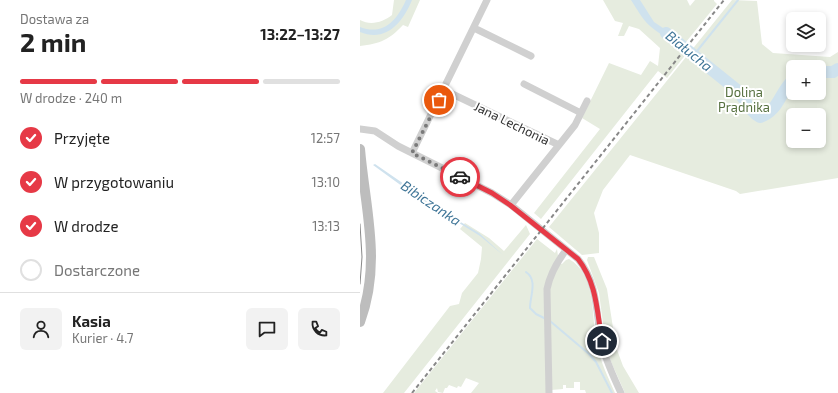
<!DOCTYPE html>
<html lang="pl">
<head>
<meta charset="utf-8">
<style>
	body { margin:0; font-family:"Exo 2",sans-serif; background:#f2f2f2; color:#222; height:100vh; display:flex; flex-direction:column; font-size:15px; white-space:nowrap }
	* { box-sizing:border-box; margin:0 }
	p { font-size:13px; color:#767676 }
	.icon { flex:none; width:22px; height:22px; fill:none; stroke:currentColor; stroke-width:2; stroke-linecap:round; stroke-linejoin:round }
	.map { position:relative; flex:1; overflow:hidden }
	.panel { display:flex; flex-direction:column; background:#fff; width:360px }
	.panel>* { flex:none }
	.tools { position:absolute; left:426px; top:12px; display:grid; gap:8px }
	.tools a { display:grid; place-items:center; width:40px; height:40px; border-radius:6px; background:#fff; box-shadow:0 2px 6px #0003; font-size:20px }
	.pin { position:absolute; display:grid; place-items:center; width:34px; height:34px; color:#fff; margin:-17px; border:2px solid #fff; border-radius:50%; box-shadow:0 1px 4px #0007 }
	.courier { position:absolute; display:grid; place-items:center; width:40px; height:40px; margin:-20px; border:3px solid #e63946; border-radius:50%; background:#fff; color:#222; box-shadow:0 1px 5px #0007 }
	.head em { font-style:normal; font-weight:700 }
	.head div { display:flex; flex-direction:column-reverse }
	.head { display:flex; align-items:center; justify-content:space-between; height:68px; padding:0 20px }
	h1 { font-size:26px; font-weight:700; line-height:30px }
	.bar { display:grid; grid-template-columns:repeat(4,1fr); gap:6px 4px; align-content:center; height:48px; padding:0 20px }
	.bar i { height:5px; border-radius:3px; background:#e0e0e0 }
	.bar .active { background:#e63946 }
	.bar p { grid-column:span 4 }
	.line { display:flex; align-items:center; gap:10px; padding:0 20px; border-top:1px solid #e0e0e0 }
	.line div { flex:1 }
	.round { display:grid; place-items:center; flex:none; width:42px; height:42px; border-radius:6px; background:#f2f2f2 }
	ol { padding:0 20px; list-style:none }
	li { display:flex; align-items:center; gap:12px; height:44px }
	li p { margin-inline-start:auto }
	li .icon { padding:4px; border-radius:50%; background:#e63946; color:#fff; stroke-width:4 }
	li:last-child { color:#767676 }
	li i { width:22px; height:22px; border:2px solid #e0e0e0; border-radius:50% }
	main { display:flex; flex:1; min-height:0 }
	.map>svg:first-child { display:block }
</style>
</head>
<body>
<main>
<section class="panel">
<div class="head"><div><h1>2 min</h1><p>Dostawa za</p></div><em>13:22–13:27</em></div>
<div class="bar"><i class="active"></i><i class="active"></i><i class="active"></i><i></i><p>W drodze · 240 m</p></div>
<ol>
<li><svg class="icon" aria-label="check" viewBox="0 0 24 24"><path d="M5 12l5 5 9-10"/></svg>Przyjęte<p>12:57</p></li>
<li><svg class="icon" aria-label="check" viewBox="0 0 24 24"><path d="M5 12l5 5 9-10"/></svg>W przygotowaniu<p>13:10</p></li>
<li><svg class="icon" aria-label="check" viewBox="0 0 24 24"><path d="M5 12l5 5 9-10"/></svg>W drodze<p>13:13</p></li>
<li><i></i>Dostarczone</li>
</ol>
<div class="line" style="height:72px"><a class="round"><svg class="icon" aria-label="person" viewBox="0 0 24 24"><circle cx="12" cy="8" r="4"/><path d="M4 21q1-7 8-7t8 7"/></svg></a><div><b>Kasia</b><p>Kurier · 4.7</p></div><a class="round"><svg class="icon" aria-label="chat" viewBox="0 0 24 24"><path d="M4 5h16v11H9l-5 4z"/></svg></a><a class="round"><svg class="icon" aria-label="phone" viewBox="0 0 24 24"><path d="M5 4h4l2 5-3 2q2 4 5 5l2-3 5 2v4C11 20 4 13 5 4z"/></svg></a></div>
</section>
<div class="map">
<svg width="478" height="393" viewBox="0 0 478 393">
	<rect width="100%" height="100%" fill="#fff"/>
	<path fill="#e6ecdf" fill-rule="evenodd" d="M 34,0 L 60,0 L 48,27 L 43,25 C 30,39 20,44 0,46 L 0,20 C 11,26 23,22 32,15 Z
		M 243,0 L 327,0 L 330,6 L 335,0 L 354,0 L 354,1 L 357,4 L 326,42 L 331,48 L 307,78 L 298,71 L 181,219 L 174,213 L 240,129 L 222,118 L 249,63 L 281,75 L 290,61 L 298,66 L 300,48 L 279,29 L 269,26 L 264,36 L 258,36 L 263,23 L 255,21 Z
		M 372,0 L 397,1 L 402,44 L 413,53 L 470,57 L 478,52 L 478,178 L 380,194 L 376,191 L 270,155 L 243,190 L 234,213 L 239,233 L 239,253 L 222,255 L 189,227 ZM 433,67 L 459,67 L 459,93 L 433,93 ZM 433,115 L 459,115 L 459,141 L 433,141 Z
		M 105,223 L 129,238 L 144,251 L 166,225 L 170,234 L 44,393 L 23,393 L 90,306 L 99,304 L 102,293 L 118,273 L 121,259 L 122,247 L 100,229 Z
		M 177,239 L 195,253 L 197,249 L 198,256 L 186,281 L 186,393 L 111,393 L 119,383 L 106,378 L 101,387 L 98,386 L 97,388 L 89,385 L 87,388 L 85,388 L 83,393 L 78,392 L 77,388 L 75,391 L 78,393 L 54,393 Z
		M 228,257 L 234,257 L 247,289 L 256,347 L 263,366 L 279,393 L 265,393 L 252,364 L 246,346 L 239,293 L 227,260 Z
		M 209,259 C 237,275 231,318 237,344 C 240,361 248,377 255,393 L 226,393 L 225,390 L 220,390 L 220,382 L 214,382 L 214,388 L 206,388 L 206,385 L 203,385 L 203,389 L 191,390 L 189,286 L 200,263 L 202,264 L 206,260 Z"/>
	<path fill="#cfe2ee" d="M 46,0 L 52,0 C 43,22 26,43 0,32 L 0,27 C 24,36 37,20 46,0 Z
		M 271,0 L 280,0 L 294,22 L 306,30 L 318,41 L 315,46 C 308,38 298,33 290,26 C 282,19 277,9 271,0 Z
		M 15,164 L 89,215 L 119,233 L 143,255 L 120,236 L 57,197 L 13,165 Z"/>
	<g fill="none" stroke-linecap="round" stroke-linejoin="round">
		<path stroke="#cfe2ee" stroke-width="2" d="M 333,56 L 378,0
			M 166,272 C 178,280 170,296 170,308 L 176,314 L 186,319
			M 190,321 L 229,354 L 236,362 L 252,393"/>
		<path stroke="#cfe2ee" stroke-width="12" d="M 306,33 L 377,90 C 385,99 389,111 400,117 C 419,111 420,91 433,80
			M 459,72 L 473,72 L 478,69"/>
		<path stroke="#d0d0d0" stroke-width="7" d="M 114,28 L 171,56
			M 164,84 L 221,113
			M 84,90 L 199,145
			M 0,129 L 15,131 L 38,146 L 132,193 L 151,205 L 218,259 C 238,283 236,312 241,341 C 245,359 253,376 261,393
			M 52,153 L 127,0
			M 151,205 L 215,125 L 227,101
			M 189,393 L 187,289 C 190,274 197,262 206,250"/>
		<path stroke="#bdbdbd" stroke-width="10" d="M 0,149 C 5,209 22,262 0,322"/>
		<path stroke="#888" stroke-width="1" d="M 0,224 L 2,257 L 0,284"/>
		<path stroke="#888" stroke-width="2" stroke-dasharray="4 3" stroke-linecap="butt" d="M 52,393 L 364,0"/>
	</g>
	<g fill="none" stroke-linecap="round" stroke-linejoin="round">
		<path stroke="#7a7a7a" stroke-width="4" stroke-dasharray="0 7.2" d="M 79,100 L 52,153 L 100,177"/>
		<path stroke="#e63946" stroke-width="5" d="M 100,177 L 132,193 L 150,205 L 218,259 C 237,283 237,312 242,341"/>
	</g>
	<g text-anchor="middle" stroke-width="4" stroke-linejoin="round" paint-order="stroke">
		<g font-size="13" fill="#56703f" stroke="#fff">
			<text x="384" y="97">Dolina<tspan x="384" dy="15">Prądnika</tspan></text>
		</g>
		<g font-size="13" fill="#333" stroke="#fff">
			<text transform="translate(152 123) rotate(26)" y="5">Jana Lechonia</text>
		</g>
		<g font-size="14" font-style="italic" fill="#3f7597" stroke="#fff">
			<text transform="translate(329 51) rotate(39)" y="5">Białucha</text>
			<text transform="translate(71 203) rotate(34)" y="5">Bibiczanka</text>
		</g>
	</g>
</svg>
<div class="tools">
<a><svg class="icon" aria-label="layers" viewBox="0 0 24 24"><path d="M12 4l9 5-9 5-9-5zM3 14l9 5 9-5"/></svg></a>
<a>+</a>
<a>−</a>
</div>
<div class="pin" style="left:79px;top:100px;background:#ea580c"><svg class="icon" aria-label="bag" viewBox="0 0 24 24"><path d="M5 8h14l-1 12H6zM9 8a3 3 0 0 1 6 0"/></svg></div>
<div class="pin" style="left:242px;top:341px;background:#1f2937"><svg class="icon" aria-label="home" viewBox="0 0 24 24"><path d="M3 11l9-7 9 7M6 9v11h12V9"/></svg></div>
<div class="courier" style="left:100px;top:177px"><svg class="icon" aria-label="car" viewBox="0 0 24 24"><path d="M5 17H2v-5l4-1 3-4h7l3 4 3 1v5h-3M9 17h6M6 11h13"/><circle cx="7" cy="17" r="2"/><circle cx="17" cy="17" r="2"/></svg></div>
</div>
</main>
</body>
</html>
